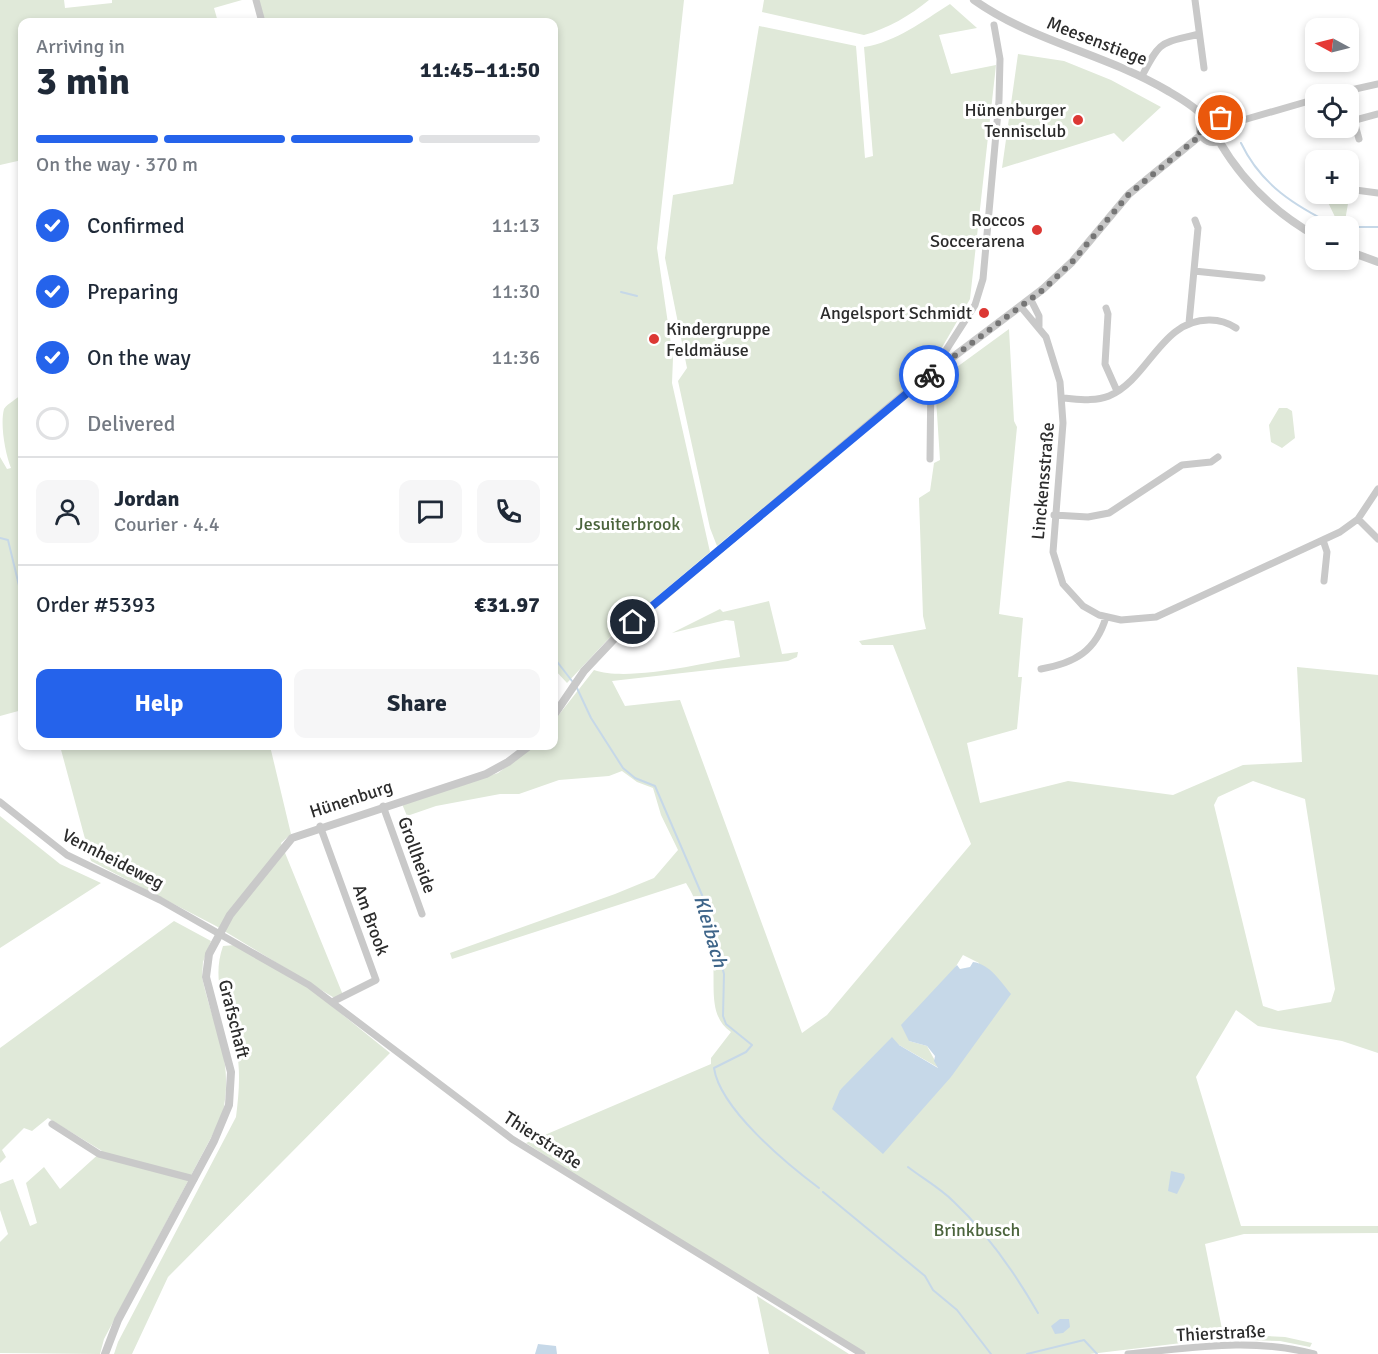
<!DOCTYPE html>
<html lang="en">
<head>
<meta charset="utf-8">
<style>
	body { margin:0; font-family:Signika,sans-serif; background:#f6f6f7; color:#1f2937; height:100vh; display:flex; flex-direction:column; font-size:22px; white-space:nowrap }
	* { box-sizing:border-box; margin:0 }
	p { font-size:20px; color:#747a83 }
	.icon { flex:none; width:33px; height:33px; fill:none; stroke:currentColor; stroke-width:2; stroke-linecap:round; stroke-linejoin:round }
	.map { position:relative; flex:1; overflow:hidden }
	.drawer { position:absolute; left:18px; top:18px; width:540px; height:732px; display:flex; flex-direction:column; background:#fff; border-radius:12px; box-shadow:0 3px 9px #0003 }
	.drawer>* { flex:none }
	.needle { width:39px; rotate:277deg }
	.tools { position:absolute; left:1305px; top:18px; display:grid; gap:12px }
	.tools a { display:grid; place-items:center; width:54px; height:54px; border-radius:12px; background:#fff; box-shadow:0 3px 9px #0003; font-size:30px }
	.pin { position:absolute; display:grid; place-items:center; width:51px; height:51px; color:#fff; margin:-26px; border:3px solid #fff; border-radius:50%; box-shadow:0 2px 6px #0007 }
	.courier { position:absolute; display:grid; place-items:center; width:60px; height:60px; margin:-30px; border:4px solid #2563eb; border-radius:50%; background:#fff; color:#222; box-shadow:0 2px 8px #0007 }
	.summary em { font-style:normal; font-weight:700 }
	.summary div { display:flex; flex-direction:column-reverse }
	.summary { display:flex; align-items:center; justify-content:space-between; height:102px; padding:0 18px }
	h1 { font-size:39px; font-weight:700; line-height:45px }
	.bar { display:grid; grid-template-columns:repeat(4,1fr); gap:9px 6px; align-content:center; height:72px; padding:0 18px }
	.bar i { height:8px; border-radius:4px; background:#e0e1e3 }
	.bar .selected { background:#2563eb }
	.bar p { grid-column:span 4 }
	.line { display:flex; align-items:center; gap:15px; padding:0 18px; border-top:2px solid #e0e1e3 }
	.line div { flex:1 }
	.round { display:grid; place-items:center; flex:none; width:63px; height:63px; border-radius:12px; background:#f6f6f7 }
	ol { padding:0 18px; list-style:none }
	li { display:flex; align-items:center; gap:18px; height:66px }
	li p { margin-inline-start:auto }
	li .icon { padding:6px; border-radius:50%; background:#2563eb; color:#fff; stroke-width:4 }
	li:last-child { color:#747a83 }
	li i { width:33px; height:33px; border:3px solid #e0e1e3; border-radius:50% }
	.button { display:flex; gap:12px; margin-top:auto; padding:12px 18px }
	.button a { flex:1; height:69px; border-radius:12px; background:#2563eb; color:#fff; font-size:24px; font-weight:700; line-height:69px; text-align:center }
	.button a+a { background:#f6f6f7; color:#1f2937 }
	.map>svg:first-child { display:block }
</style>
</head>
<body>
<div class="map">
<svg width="1378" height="1354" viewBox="0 0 1378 1354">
	<rect width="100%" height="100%" fill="#fff"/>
	<path fill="#e0e9d9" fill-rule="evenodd" d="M 0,0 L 64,0 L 65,8 L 112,3 L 112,0 L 242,0 L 214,8 L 218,22 L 22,22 L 22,160 L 0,165 Z
		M 259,0 L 684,0 L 657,248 L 673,358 L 672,383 L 710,552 L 613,634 L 567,683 L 554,669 L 554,22 L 265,22 Z
		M 764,0 L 929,0 C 911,15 887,29 864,35 L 762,12 Z
		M 950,4 L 977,28 L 939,35 L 951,74 L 996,65 L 970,299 L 929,370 L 717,546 L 710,528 L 678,381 L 687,368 L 665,258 L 673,195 L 733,184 L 759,26 L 856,46 L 865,158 L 873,156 L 864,47 C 896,42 923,21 950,4 Z
		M 1018,54 L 1064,61 L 1111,80 L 1161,107 L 1123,142 L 1114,133 L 1002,168 Z
		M1205 129a8 8 0 1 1 16 0a8 8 0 1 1-16 0Z
		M 1349,191 L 1350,192 L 1345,221 L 1336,219 L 1324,194 Z
		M 1009,329 L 1014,421 L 1017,427 L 999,614 L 1023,618 L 1018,677 L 1022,677 L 1017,729 L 967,743 L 980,803 L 1068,781 L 1173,795 L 1243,765 L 1302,762 L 1297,667 L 1378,675 L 1378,1053 L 1342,1041 L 1258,1026 L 1236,1010 L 1196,1077 L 1241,1226 L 1378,1226 L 1378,1233 L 1244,1234 L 1205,1244 L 1223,1334 L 1285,1337 L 1312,1343 L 1310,1347 L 1280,1341 L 1215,1339 L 1090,1354 L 867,1354 L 645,1220 L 526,1143 L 711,1064 L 711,1058 L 731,1032 C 706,1015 717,981 712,954 C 707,930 699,904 686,883 L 452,959 L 450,953 L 615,894 L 654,878 L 678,850 L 661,815 L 653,788 L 637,782 L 622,771 L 609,776 L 559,780 L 519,794 L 500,794 L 436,806 L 407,816 L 402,804 L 498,773 L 534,746 L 554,746 L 554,721 L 594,670 C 628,682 703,663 740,657 L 734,621 L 726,620 L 672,633 L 720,609 L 723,612 L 769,601 L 782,654 L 798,652 L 797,657 L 788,661 L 612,681 L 625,706 L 680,700 L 802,1033 L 827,1015 L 971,844 L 893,645 L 862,645 L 859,641 L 926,629 L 923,616 L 919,498 L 930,491 L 934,463 L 940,460 L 935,383 ZM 1253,781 L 1305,799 L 1335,989 L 1331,1002 L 1278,1011 L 1263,1006 L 1214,805 L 1218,797 ZM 963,955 L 979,963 L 951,1077 L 840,1090 L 899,1045 L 939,1068 L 927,1046 L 909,1041 Z
		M 22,394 L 22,710 L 0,716 L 0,457 L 7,469 L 11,468 C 5,453 0,424 4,409 C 8,403 17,399 22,394 Z
		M 1279,408 L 1287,408 L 1292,411 L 1295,438 L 1282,448 L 1271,442 L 1269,425 Z
		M 60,746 L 270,746 L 291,834 L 281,843 L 343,995 L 336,999 L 216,926 L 91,861 Z
		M 0,816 L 60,864 L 101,883 L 0,948 Z
		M 174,921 L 211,941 L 203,962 L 202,977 C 214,1033 235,1058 222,1117 L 104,1339 L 100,1354 L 0,1353 L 0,1242 L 8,1234 L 0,1210 L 0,1184 L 13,1179 L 30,1226 L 37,1223 L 26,1183 L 44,1167 L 60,1189 L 102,1151 L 48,1118 L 32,1131 L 24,1128 L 2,1150 L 6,1157 L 0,1163 L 0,1048 Z
		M 235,945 L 307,986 L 390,1053 L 168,1277 L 132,1354 L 114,1354 L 118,1342 L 236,1117 C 239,1093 241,1071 236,1047 C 228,1012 210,983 223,946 Z
		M 757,1296 L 849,1354 L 769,1354 Z"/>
	<path fill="#c6d8e8" d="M 973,962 C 990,964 1001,982 1011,994 L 951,1077 L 883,1154 L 832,1109 L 840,1090 L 892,1037 L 899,1045 L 938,1068 L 934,1061 L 935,1056 L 927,1046 L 909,1041 L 901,1025 L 957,965 L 960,969 L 970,967 Z
		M 1171,1171 L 1184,1174 L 1185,1178 L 1177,1194 L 1168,1191 Z
		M 1060,1319 L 1069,1319 L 1070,1327 L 1063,1333 L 1055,1334 L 1051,1326 Z
		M 538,1344 L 556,1346 L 557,1354 L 535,1354 Z"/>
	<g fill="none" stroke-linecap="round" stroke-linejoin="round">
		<path stroke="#c6d8e8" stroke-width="2" d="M 1241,143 C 1261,185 1295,206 1336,226
			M 1348,227 L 1378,227
			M 621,292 L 637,296
			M 0,538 L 8,540 L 22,598
			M 554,646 L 555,659 L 572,681
			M 576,686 L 591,718 L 623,768 L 635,778 L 655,786 L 702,895 L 710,920 L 724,974 L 723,1016 L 726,1024 L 752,1045 L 746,1052 L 714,1068 C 720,1109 787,1164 819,1188
			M 908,1167 C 922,1178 940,1188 953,1201 C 986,1232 1015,1273 1038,1313
			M 823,1192 L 925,1276 L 933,1290 L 957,1310 L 991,1354
			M 1027,1354 L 1084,1340 L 1097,1354"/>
		<path stroke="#c9c9c9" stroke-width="7" d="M 256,0 L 262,22
			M 1195,0 L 1204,68
			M 1142,76 C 1161,39 1160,44 1199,34
			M 1333,94 L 1378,84
			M 1354,121 L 1359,139
			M 1348,122 L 1378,114
			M 1226,125 L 1316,99
			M 1326,128 L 1327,128
			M 1348,189 L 1378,193
			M 1194,271 L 1262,278
			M 1031,300 L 1039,316 L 1039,326
			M 1021,307 L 1046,337 L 1060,382 L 1063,423 L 1053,552 L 1063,584 L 1083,606 L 1099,615 L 1121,620 L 1156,617 L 1340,532 L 1358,519 L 1378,489
			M 1106,308 L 1108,314 L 1105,364 L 1117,391
			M 1189,323 L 1198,228 L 1195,220
			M 941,366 L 941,358 L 975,305 L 983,279 L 999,100 L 1000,59 L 994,25
			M 1063,398 C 1078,399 1094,402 1109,396 C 1149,379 1161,319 1210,320 C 1220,320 1227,322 1236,328
			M 930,459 L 931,374
			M 1054,515 L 1088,517 L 1109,513 L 1182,465 L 1211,462 L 1218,457
			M 1358,519 L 1378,539
			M 1323,540 L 1327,552 L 1324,581
			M 1041,669 C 1075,663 1096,651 1106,617
			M 0,802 L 67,855 L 160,900 L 309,985 L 512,1139 L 862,1354
			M 383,806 L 422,914
			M 320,826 L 376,980 L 334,1001
			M 52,1124 L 99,1154 L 194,1179
			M 1128,1354 C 1191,1348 1252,1337 1314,1354"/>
		<path stroke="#c9c9c9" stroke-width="8" d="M 974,0 C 1033,42 1106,54 1168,91 C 1180,98 1196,107 1205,118
			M1200 129a13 13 0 1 1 26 0a13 13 0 1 1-26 0Z
			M 1219,141 C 1243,182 1275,213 1316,236
			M 1348,251 L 1378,262
			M 554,715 L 584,671 L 617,636 L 908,391 L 1043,289 L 1072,262 L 1129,194 L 1201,135
			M 105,1354 L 118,1320 L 214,1141 L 229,1105 L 231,1072 L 206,977 L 209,954 L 230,915 L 292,838 L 486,774 L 508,762 L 529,746"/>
	</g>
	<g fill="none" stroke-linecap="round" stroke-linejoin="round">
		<path stroke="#767676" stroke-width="6" stroke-dasharray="0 10.8" d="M 929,375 L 1044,289 L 1072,262 L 1129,194 L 1201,135 L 1199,128 L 1205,118 L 1213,115 L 1221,118"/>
		<path stroke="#2563eb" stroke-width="8" d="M 633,622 L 929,375"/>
	</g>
	<g fill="#dc3834" stroke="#fff" stroke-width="2">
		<circle cx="1078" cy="120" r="6"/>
		<circle cx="1037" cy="230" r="6"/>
		<circle cx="984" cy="313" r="6"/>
		<circle cx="654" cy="339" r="6"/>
	</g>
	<g text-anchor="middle" stroke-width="6" stroke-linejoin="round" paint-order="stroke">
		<g font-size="18" fill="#2c2c2c" stroke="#fff">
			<text transform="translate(1097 41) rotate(21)" y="6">Meesenstiege</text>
			<text transform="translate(1043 481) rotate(-85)" y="6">Linckensstraße</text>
			<text transform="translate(351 799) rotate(-18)" y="6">Hünenburg</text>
			<text transform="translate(417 855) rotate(70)" y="6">Grollheide</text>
			<text transform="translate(113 859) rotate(27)" y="6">Vennheideweg</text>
			<text transform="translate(371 920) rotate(70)" y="6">Am Brook</text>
			<text transform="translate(234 1019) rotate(76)" y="6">Grafschaft</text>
			<text transform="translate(543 1140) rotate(33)" y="6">Thierstraße</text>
			<text transform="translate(1221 1333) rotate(-3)" y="6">Thierstraße</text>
		</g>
		<g font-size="18" fill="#2c2c2c" stroke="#fff" text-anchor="end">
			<text x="1066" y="116">Hünenburger<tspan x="1066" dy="21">Tennisclub</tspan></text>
			<text x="1025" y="226">Roccos<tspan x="1025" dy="21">Soccerarena</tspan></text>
			<text x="972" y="319">Angelsport Schmidt</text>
			<text x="666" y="335" text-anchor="start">Kindergruppe<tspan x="666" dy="21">Feldmäuse</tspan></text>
		</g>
		<g font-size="18" fill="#4b643c" stroke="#fff">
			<text x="628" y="530">Jesuiterbrook</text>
			<text x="977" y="1236">Brinkbusch</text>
		</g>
		<g font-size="20" font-style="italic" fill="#3e6589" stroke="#fff">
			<text transform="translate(711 931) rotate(74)" y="7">Kleibach</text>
		</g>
	</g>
</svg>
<div class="tools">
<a><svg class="needle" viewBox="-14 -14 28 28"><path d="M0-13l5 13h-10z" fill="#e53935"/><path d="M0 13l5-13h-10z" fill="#747a83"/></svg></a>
<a><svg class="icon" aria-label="locate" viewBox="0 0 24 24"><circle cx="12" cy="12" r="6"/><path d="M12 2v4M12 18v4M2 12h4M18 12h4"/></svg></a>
<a>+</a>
<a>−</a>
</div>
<div class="pin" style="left:1221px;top:118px;background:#ea580c"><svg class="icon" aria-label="bag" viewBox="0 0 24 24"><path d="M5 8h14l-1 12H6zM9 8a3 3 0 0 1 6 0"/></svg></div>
<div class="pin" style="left:633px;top:622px;background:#1f2937"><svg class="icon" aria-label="home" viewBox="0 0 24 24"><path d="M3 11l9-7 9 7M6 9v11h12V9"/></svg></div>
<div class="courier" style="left:929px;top:375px"><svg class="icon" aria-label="bike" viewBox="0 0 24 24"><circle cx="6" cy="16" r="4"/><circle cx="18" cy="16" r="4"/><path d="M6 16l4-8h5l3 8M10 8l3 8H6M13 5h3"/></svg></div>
<section class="drawer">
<div class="summary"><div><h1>3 min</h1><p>Arriving in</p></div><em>11:45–11:50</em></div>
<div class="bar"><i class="selected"></i><i class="selected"></i><i class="selected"></i><i></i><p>On the way · 370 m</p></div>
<ol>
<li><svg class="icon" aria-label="check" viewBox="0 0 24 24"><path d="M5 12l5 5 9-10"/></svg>Confirmed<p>11:13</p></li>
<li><svg class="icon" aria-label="check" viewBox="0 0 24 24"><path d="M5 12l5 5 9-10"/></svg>Preparing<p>11:30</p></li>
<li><svg class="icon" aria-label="check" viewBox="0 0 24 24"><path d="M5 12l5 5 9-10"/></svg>On the way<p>11:36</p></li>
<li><i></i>Delivered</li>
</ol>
<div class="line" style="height:108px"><a class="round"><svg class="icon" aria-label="person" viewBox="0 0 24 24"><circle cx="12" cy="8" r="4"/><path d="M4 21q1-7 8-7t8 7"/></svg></a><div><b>Jordan</b><p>Courier · 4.4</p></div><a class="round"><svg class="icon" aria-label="chat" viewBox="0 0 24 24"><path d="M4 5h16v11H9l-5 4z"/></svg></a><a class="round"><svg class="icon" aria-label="phone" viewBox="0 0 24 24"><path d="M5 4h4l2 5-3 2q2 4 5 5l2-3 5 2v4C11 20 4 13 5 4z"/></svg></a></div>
<div class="line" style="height:78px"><div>Order #5393</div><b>€31.97</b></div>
<div class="button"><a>Help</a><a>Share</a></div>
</section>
</div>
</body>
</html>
